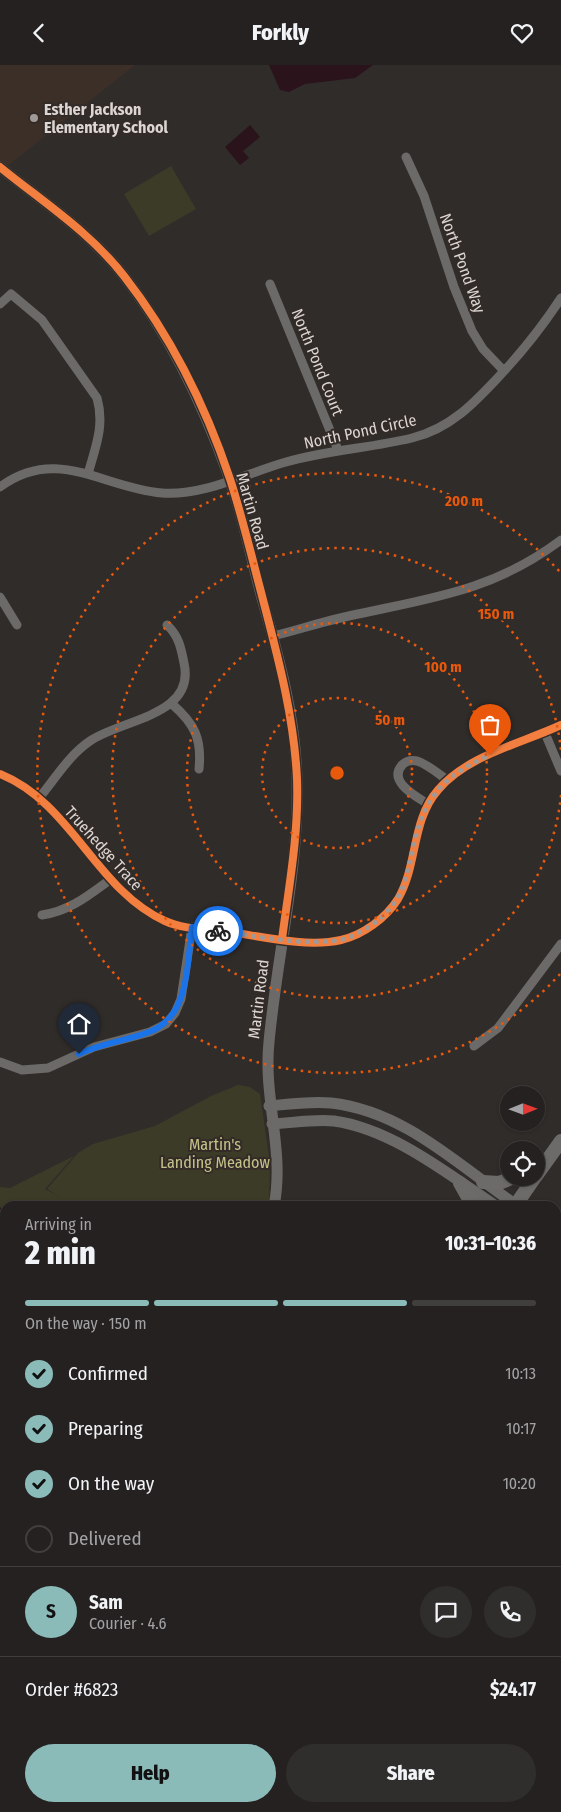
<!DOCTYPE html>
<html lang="en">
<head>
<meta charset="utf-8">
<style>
	body { margin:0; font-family:"Fira Sans Condensed",sans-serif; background:#302e2d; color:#f1f3f6; height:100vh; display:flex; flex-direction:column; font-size:19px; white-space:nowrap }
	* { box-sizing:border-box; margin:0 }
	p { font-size:16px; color:#a3a3a5 }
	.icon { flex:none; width:28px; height:28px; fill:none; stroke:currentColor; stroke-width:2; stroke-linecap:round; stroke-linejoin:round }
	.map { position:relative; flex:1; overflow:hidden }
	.sheet { position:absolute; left:0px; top:1136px; width:561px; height:611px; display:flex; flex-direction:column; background:#242120; border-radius:15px 15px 0 0; box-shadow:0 1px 4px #0004,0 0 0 1px #413e3e }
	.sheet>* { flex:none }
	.needle { width:32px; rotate:89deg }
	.fabs { position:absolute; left:500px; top:1021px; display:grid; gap:10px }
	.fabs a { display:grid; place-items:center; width:45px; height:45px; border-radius:50%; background:#242120; box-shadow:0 1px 4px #0004,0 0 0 1px #413e3e; font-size:25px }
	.pin { position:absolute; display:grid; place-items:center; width:42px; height:42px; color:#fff; margin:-51px -21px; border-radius:50% 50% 50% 0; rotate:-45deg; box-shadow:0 0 5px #0007 }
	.pin .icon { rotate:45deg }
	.courier { position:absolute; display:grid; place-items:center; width:50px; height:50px; margin:-25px; border:4px solid #1a73e8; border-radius:50%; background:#fff; color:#222; box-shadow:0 1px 6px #0007 }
	.overview em { font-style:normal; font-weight:800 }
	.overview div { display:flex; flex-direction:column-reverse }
	.overview { display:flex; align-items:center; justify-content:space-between; height:85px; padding:0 25px }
	h1 { font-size:32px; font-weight:800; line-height:38px }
	.bar { display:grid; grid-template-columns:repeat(4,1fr); gap:8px 5px; align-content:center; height:60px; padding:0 25px }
	.bar i { height:6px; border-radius:4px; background:#413e3e }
	.bar .on { background:#8bbbb9 }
	.bar p { grid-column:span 4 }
	.line { display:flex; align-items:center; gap:12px; padding:0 25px; border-top:1px solid #413e3e }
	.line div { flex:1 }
	.round { display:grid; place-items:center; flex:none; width:52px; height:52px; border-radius:26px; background:#302e2d }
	ol { padding:0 25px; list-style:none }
	li { display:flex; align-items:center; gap:15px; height:55px }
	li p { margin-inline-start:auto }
	li .icon { padding:5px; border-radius:50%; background:#8bbbb9; color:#111; stroke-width:4 }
	li:last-child { color:#a3a3a5 }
	li i { width:28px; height:28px; border:2px solid #413e3e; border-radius:50% }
	.primary-button { display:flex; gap:10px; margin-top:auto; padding:10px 25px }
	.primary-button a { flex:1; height:58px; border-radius:30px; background:#8bbbb9; color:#111; font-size:20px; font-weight:800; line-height:58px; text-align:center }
	.primary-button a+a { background:#302e2d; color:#f1f3f6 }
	header { display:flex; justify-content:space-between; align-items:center; height:65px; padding:0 25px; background:#242120; font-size:22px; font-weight:800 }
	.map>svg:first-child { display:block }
</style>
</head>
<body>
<header><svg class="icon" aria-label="back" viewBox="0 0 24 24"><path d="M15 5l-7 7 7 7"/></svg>Forkly<svg class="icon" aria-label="heart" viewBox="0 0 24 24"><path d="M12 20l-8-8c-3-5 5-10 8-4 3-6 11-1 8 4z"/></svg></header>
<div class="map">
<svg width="561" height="1747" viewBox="0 0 561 1747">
	<rect width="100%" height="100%" fill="#302c2a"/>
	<path fill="#3b2f28" d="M 0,0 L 135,0 L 0,107 Z"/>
	<path fill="#3c3b27" d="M 171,101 L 196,144 L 149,171 L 124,129 Z
		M 238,1020 L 250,1022 L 260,1029 L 270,1098 L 269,1141 L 71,1141 L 72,1138 L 70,1141 L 5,1141 L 5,1237 L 0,1244 L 0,1122 L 10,1123 L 74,1091 L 45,1124 L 60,1132 L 47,1124 L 78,1088 L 93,1079 L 155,1061 L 211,1031 Z
		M 0,1653 L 5,1654 L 5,1742 L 104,1743 L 101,1747 L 0,1747 Z"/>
	<path fill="#2b131b" d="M 269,0 L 373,0 L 355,13 L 305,19 L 289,27 L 280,25 Z
		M 250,60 L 260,72 L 243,86 L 249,93 L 240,100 L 225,82 Z"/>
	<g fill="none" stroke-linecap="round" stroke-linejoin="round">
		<path stroke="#2b131b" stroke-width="3" d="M 0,1144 L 5,1147
			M 556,1237 L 561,1235
			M 556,1620 L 561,1622
			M 0,1630 L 5,1630
			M 367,1742 L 367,1747"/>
		<path stroke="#6c6a69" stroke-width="9" d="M 406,92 L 424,131 L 454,222 L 472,266 L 483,284 L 504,306
			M 270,219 L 338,385
			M 0,239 L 11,229 L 42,255 L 97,333 C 105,361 95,383 88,409
			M 0,422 C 57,380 103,423 162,428 C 204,431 247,408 286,397 C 328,385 371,383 412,373 C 453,363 478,334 505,305 C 526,282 544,259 561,233
			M 0,532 L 17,560
			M 273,571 C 294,566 315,559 336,554 C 420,534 488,530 561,475
			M 172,639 C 195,659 202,674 199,704
			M 545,668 L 561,706
			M 0,709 C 72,738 96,825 165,856 C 182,864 205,864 224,866 C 259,871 307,883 341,875 C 363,870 386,853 398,834 C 418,800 411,756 438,725 C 468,690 520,679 561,660
			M 39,733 C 55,714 69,690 90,676 C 122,654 196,651 184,598 C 181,583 179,571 167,560
			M 428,739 C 417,732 386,716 403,699 C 407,696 412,695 417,696 C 427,699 439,709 447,715
			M 42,850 C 70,846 89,830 111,814
			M 474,981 L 498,963 L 561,879
			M 0,997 L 22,1005 L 48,1003 L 94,982 L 150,967 L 166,959 L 175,948 L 181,934 L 192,862
			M 556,1166 L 561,1169
			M 556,1182 L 561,1184
			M 556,1543 L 561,1544
			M 556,1669 L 561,1669
			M 258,1742 L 265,1747
			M 283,1742 L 289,1747"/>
		<path stroke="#6c6a69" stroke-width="11" d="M 0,102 C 43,137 90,167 124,211 C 170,270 204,341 229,412 C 243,451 251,493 262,533 C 279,593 296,654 297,717 C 299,804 277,890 269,977 C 263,1033 285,1086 274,1141
			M 269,1041 C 289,1039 311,1036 331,1038 C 404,1046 458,1100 516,1140
			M 272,1059 C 292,1058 314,1054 334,1056 C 392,1064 448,1109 496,1141
			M 0,1313 L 5,1315"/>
		<path stroke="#6c6b69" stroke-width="14" d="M 536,1111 L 561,1076
			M 483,1117 L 499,1118 L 514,1112
			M 460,1118 L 473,1141
			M 515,1141 L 535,1112
			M 95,1747 L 98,1742"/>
		<defs>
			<path id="cycleway" d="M 0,102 C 43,137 90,167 124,211 C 170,270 206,342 230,414 C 242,451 251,489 261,527 C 277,589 294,650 297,714 C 299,768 289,821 282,874
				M 0,709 C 72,738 96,825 165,856 C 182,864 205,864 224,866 C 259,871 307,883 341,875 C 363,870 386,853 398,834 C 418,800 411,756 438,725 C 468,690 520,679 561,660"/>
		</defs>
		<use href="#cycleway" stroke="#332b27" stroke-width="11"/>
		<use href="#cycleway" stroke="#f27e40" stroke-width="8"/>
	</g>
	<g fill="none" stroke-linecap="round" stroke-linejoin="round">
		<path stroke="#9f9a98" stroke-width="5" stroke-dasharray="0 9" d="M 218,866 C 257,871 300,881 339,875 C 351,873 363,866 373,859 C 419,827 404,780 429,738 C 443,714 465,701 490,690"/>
		<path stroke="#1a73e8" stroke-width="6" d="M 79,989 C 102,978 126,976 149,967 C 190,952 187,898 192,862 L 218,866"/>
	</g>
	<g fill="none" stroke="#e8590c" stroke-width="2.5" stroke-dasharray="2.5 5">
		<circle cx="337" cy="708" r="75"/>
		<circle cx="337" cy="708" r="150"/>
		<path d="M561 730A225 225 0 1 1 561 686"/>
		<path d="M560 909A300 300 0 1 1 560 507"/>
	</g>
	<circle fill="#9f9a98" stroke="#332b27" stroke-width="2" cx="34" cy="53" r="5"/>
	<g text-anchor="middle" stroke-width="4" stroke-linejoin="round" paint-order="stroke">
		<g font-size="16" font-weight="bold" fill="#dbd6d3" stroke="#332b27" text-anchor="start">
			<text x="44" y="50">Esther Jackson<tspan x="44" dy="18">Elementary School</tspan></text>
		</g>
		<g font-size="16" fill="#dbd6d3" stroke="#332b27">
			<text transform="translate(463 198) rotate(70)" y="6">North Pond Way</text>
			<text transform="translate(318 297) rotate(68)" y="6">North Pond Court</text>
			<text transform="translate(360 366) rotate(-12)" y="6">North Pond Circle</text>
			<text transform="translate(253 446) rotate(74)" y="6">Martin Road</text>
			<text transform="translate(104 783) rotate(48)" y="6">Truehedge Trace</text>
			<text transform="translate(258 934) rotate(-83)" y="6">Martin Road</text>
		</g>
		<g font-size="16" fill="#c5c289" stroke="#332b27">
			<text x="215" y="1085">Martin's<tspan x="215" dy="18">Landing Meadow</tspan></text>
		</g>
	</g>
	<circle cx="337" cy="708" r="8" fill="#e8590c" stroke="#332b27" stroke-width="2.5"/>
	<g font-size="15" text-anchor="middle" font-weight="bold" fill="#e8590c" stroke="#332b27" stroke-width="4" stroke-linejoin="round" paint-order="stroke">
		<text x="464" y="441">200 m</text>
		<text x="496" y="554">150 m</text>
		<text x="443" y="607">100 m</text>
		<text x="390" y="660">50 m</text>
	</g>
</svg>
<div class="fabs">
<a><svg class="needle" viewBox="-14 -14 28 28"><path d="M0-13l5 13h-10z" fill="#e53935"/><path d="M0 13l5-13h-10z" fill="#a3a3a5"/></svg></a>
<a><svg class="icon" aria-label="locate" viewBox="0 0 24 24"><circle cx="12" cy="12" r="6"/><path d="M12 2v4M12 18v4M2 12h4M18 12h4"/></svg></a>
</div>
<div class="pin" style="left:490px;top:690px;background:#ea580c"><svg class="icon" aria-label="bag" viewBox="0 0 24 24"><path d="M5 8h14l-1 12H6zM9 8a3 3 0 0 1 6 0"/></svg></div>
<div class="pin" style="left:79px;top:989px;background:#1f2937"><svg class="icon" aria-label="home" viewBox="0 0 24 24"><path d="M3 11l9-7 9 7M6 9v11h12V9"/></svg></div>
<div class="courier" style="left:218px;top:866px"><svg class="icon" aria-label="bike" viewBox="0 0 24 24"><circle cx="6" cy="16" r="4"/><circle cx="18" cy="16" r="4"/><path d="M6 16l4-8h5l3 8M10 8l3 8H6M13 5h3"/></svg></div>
<section class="sheet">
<div class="overview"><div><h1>2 min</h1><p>Arriving in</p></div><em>10:31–10:36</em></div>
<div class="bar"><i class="on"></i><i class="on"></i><i class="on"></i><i></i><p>On the way · 150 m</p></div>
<ol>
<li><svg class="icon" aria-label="check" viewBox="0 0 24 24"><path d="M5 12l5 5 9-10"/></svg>Confirmed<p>10:13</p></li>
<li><svg class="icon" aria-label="check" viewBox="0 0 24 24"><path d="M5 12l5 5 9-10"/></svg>Preparing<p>10:17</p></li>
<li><svg class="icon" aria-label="check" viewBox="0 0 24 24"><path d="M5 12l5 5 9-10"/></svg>On the way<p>10:20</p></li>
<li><i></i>Delivered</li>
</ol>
<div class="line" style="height:90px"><b class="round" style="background:#8bbbb9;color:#111">S</b><div><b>Sam</b><p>Courier · 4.6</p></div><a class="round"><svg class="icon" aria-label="chat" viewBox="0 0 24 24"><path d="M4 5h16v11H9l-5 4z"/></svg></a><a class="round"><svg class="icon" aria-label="phone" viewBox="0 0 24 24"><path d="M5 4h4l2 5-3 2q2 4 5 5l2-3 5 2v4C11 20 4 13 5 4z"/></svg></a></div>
<div class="line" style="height:65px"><div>Order #6823</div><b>$24.17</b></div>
<div class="primary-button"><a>Help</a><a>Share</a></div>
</section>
</div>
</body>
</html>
